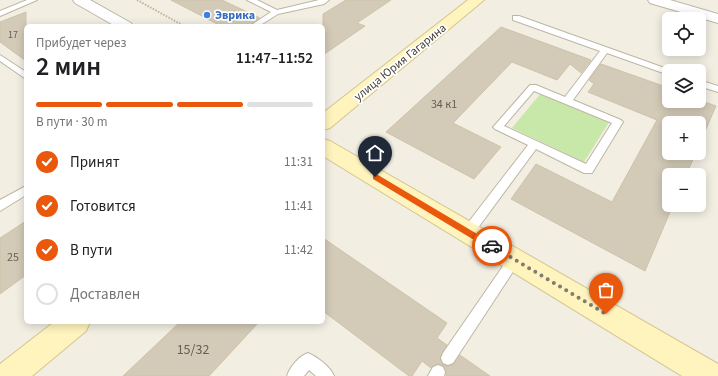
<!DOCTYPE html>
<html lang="ru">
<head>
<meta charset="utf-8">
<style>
	body { margin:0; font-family:"Source Sans 3",sans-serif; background:#f6f6f6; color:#202124; height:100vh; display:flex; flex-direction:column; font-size:15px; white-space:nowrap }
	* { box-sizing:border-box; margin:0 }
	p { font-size:13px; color:#757577 }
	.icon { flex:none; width:22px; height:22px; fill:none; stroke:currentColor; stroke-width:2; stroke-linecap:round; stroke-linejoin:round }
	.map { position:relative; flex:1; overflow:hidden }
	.details { position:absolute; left:24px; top:24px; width:301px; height:300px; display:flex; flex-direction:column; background:#fff; border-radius:6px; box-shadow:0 2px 10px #0003 }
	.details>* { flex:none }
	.controls { position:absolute; left:662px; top:12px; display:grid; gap:8px }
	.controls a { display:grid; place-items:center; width:44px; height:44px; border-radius:6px; background:#fff; box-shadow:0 2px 10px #0003; font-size:20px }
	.pin { position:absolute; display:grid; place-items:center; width:34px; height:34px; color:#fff; margin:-41px -17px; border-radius:50% 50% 50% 0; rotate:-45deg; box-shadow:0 0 4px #0007 }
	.pin .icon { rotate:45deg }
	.courier { position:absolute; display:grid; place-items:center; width:40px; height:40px; margin:-20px; border:3px solid #ea580c; border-radius:50%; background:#fff; color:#222; box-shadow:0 1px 5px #0007 }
	.summary em { font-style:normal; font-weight:600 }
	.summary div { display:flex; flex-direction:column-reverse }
	.summary { display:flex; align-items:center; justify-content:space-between; height:68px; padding:0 12px }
	h1 { font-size:26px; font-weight:600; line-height:30px }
	.bar { display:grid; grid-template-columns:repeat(4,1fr); gap:6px 4px; align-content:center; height:48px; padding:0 12px }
	.bar i { height:5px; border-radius:3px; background:#e0e0e0 }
	.bar .on { background:#ea580c }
	.bar p { grid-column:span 4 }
	ol { padding:0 12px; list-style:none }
	li { display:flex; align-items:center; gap:12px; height:44px }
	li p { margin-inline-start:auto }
	li .icon { padding:4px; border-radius:50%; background:#ea580c; color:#fff; stroke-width:4 }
	li:last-child { color:#757577 }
	li i { width:22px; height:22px; border:2px solid #e0e0e0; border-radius:50% }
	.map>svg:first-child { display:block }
</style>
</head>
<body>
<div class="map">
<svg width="718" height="376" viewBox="0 0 718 376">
	<rect width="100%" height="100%" fill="#f2eee2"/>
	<path fill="#c7e8a9" d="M 541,93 L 609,122 L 584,162 L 512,128 Z"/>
	<path fill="#d3cab7" stroke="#cec3aa" d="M 171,0 L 222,0 L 260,18 L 249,26 L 221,26 Z
		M 346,0 L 391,0 L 357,23 L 365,26 L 323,55 L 323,14 Z
		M 26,12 L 26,61 L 0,42 L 0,22 Z
		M 501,27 L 591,60 L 581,73 L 570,64 L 557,80 L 512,62 L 453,123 L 501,147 L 474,179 L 386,132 Z
		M 601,64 L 669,88 L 669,101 L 699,101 L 699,100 L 716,106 L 699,145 L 699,123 L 669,123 L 669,153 L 696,153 L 686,175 L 669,175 L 669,205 L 673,205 L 645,271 L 511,199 L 536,164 L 612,202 L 657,120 L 588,92 L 594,84 L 589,80 Z
		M 26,221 L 26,275 L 0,294 L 0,238 Z
		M 323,238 L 447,323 L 437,338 L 447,345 L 440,357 L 442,364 L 447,366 L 454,364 L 460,355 L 490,376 L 446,376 L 446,371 L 444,366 L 437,364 L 431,368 L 422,361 L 412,376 L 409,376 L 323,311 Z
		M 180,322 L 259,322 L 209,376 L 123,376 Z"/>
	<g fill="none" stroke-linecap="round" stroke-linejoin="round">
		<defs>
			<path id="lane" d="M 27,0 L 37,0 L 0,16 L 0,11 Z
				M 247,0 L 257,0 L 277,10 L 319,0 L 329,0 L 324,4 L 278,14 L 259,26 L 250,26 L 271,12 Z
				M 513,16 L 519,16 L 673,71 L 669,71 L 669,75 L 666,74 L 607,53 L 573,100 L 621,120 L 623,122 L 592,173 L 584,173 L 536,149 L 472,236 L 468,237 L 464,236 L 462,232 L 464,228 L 528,145 L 495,129 L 493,127 L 495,125 L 530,85 L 536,85 L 565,97 L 600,51 L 513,20 ZM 534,91 L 612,123 L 586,164 L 504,126 Z
				M 0,55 L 26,72 L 26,79 L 0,61 Z
				M 699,80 L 718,86 L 718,92 L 699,86 Z
				M 26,186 L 26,195 L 0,211 L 0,200 Z
				M 514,254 L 518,256 L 520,260 L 518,264 L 453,363 L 448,365 L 443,363 L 441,358 L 443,353 L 510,256 Z
				M 308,353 C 317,357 330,366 334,376 L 316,376 L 309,370 L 304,376 L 287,376 C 290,367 299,356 308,353 Z
				M 438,365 L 443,367 L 445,372 L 444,376 L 428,376 L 433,367 Z"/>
			<path id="street" d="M 73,0 L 90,0 L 131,23 L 133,26 L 115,26 L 75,3 Z
				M 648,0 L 670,0 L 718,14 L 718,23 L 650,3 Z"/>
			<path id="secondary" d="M 468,0 L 484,0 L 330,128 L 323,130 L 323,113 Z
				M 323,139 L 330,141 L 718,364 L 718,376 L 682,376 L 323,156 Z
				M 54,322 L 90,322 L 86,331 L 32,376 L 0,376 L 0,364 Z"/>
		</defs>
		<use href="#lane" stroke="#bdb6a5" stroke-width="2"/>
		<use href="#street" stroke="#bdb6a5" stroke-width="2"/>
		<use href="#secondary" stroke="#d3c690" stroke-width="2"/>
		<path stroke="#bfb395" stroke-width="2" stroke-dasharray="1.5 1.5" stroke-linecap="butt" d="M 137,0 L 184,26"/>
		<use href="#lane" fill="#fff" fill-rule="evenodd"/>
		<use href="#street" fill="#fff" fill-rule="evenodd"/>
		<use href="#secondary" fill="#fff4be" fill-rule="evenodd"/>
	</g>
	<path fill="#ea580c" d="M 373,175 L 378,175 L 494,244 L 494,249 L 489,249 L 373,179 Z"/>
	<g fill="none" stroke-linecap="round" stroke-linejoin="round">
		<path stroke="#807c70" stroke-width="4" stroke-dasharray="0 7.2" d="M 492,246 L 606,314"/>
	</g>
	<circle fill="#3f7fe0" stroke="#fff" stroke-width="1.5" cx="207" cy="15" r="4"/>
	<g text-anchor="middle" stroke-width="3.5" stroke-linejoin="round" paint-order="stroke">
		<g font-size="10" fill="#676154">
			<text x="13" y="38">17</text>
		</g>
		<g font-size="12" font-weight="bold" fill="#366cbe" stroke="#fff" text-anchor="start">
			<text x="215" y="19">Эврика</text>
		</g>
		<g font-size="12" fill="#433e33" stroke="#fff">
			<text transform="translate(400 62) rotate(-39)" y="4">улица Юрия Гагарина</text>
		</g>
		<g font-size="12" fill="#676154">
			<text x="444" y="108">34 к1</text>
			<text x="13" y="261">25</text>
		</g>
		<g font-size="14" fill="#676154">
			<text x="193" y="354">15/32</text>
		</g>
	</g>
</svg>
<div class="controls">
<a><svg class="icon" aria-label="locate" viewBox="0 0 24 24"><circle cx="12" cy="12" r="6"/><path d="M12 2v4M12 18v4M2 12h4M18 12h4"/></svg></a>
<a><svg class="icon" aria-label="layers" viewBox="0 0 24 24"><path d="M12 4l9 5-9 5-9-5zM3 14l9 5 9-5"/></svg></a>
<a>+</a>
<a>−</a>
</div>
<div class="pin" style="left:606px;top:314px;background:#ea580c"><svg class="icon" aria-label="bag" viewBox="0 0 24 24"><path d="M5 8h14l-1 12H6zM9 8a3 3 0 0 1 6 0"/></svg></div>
<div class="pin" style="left:375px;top:177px;background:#1f2937"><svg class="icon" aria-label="home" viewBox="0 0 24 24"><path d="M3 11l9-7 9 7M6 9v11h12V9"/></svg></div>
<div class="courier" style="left:492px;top:246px"><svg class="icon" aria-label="car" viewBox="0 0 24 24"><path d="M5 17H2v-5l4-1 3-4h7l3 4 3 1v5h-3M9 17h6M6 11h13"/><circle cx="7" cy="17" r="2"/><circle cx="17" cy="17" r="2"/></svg></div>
<section class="details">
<div class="summary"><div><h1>2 мин</h1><p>Прибудет через</p></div><em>11:47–11:52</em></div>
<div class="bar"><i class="on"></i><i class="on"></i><i class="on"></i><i></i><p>В пути · 30 m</p></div>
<ol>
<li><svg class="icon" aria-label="check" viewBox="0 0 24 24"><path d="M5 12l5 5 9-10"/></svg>Принят<p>11:31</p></li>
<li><svg class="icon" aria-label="check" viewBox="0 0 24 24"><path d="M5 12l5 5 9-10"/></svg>Готовится<p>11:41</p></li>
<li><svg class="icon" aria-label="check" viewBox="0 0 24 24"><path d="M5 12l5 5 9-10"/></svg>В пути<p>11:42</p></li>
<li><i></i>Доставлен</li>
</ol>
</section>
</div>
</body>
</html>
